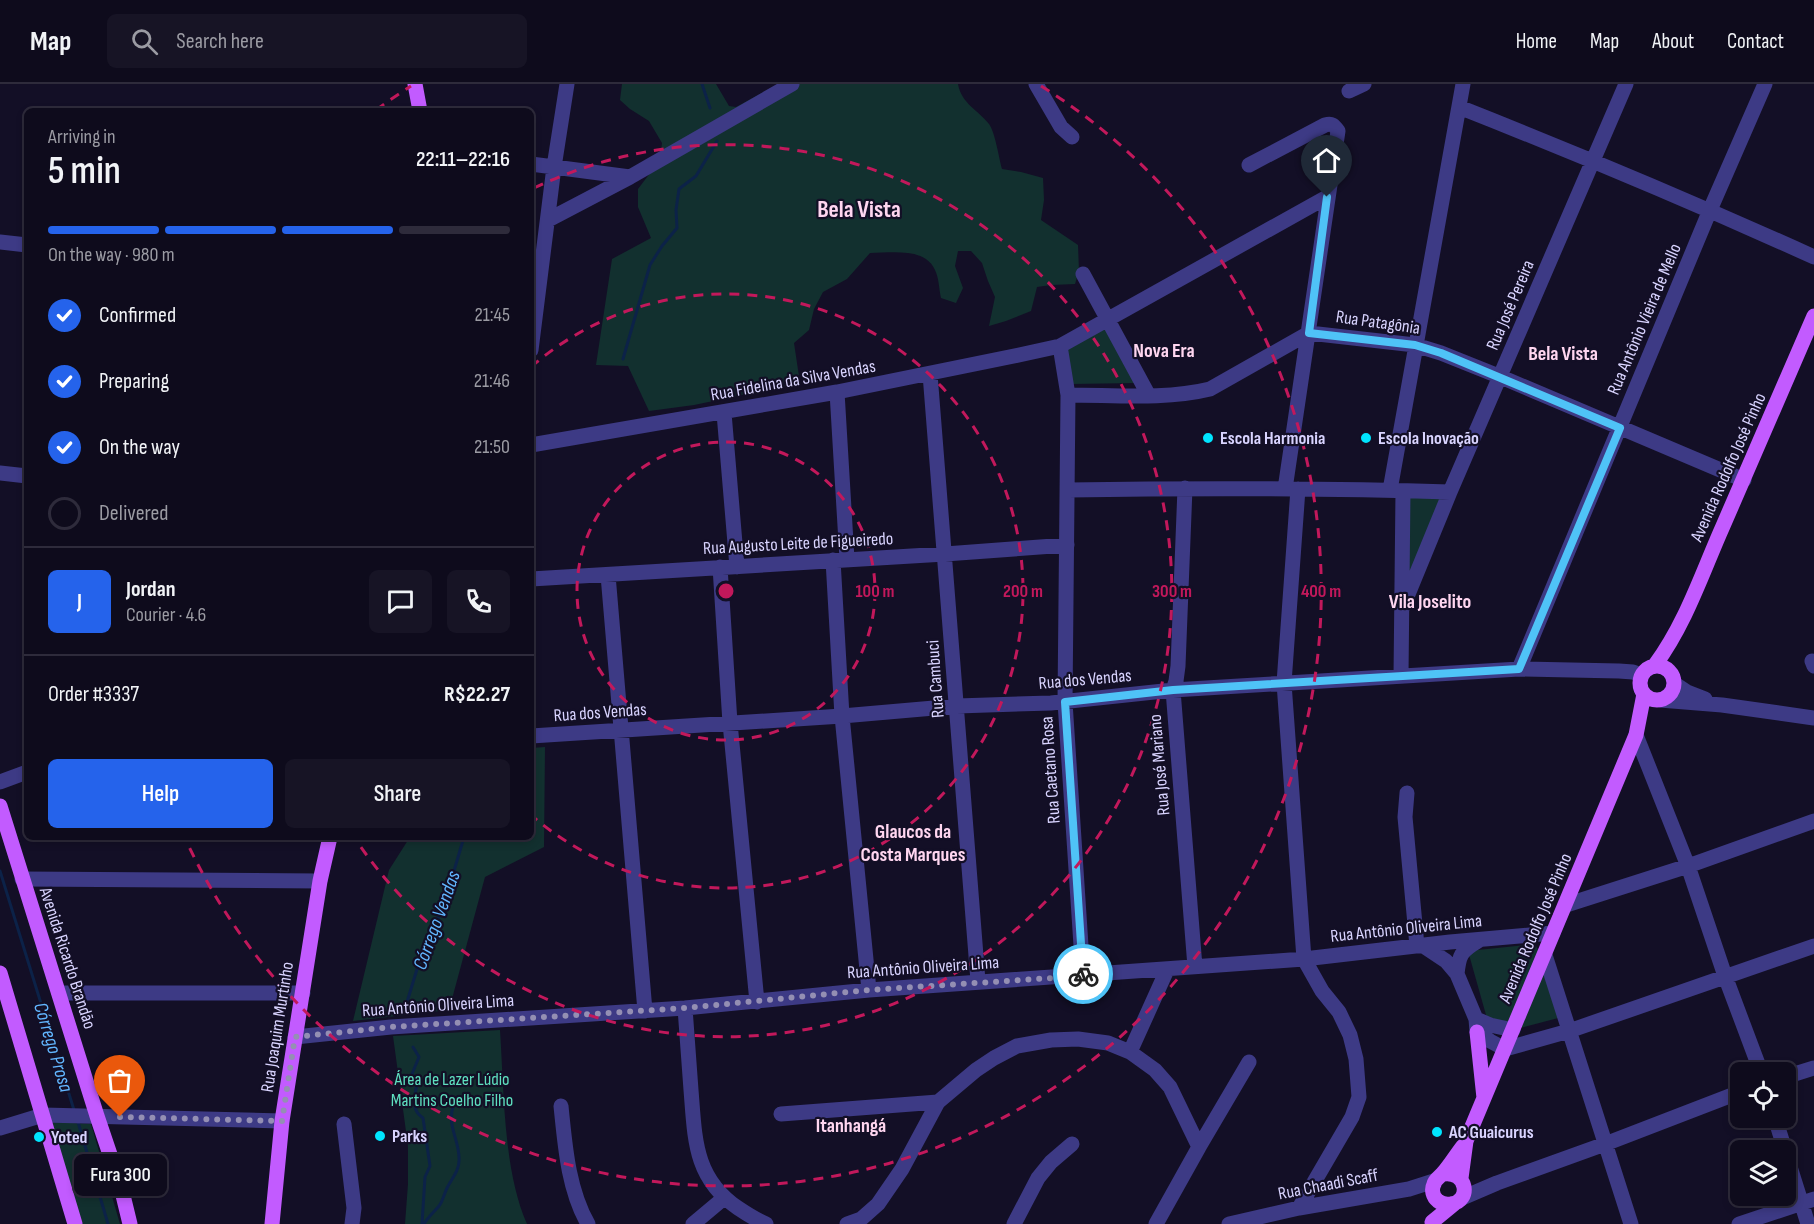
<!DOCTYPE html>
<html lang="en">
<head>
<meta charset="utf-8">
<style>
	body { margin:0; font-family:"Sofia Sans Condensed",sans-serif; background:#171425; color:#f1f3f6; height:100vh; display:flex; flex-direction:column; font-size:22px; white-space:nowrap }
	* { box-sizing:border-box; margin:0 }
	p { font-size:20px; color:#9b9ba3 }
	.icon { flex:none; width:33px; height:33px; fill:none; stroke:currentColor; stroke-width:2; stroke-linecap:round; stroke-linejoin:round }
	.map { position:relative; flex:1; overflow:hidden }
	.panel { position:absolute; left:24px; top:24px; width:510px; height:732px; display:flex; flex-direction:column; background:#0e0b1c; border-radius:9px; box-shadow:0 3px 9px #0003,0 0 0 2px #2e2b3b }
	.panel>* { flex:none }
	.controls { position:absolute; left:1730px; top:978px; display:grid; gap:12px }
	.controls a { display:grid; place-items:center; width:66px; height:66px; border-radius:9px; background:#0e0b1c; box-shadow:0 3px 9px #0003,0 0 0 2px #2e2b3b; font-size:30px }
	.pin { position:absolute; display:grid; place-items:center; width:51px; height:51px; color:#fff; margin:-62px -26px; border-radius:50% 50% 50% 0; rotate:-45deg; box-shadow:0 0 6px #0007 }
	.pin .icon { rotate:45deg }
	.courier { position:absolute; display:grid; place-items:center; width:60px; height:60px; margin:-30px; border:4px solid #4fc3f7; border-radius:50%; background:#fff; color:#222; box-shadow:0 2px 8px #0007 }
	.bubble { position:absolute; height:42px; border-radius:9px; background:#0e0b1c; box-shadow:0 3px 9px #0003,0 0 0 2px #2e2b3b; font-size:20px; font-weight:600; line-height:42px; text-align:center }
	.overview em { font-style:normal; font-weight:600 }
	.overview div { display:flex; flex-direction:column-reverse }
	.overview { display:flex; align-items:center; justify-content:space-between; height:102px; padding:0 24px }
	h1 { font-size:39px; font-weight:600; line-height:45px }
	.bar { display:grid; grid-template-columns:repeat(4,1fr); gap:9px 6px; align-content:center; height:72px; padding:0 24px }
	.bar i { height:8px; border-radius:4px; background:#2e2b3b }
	.bar .selected { background:#2563eb }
	.bar p { grid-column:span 4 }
	.line { display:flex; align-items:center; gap:15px; padding:0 24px; border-top:2px solid #2e2b3b }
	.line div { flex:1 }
	.round { display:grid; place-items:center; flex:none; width:63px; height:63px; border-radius:9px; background:#171425 }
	ol { padding:0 24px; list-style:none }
	li { display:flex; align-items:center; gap:18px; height:66px }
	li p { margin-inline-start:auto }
	li .icon { padding:6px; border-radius:50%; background:#2563eb; color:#fff; stroke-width:4 }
	li:last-child { color:#9b9ba3 }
	li i { width:33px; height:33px; border:3px solid #2e2b3b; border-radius:50% }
	.button { display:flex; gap:12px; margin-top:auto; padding:12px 24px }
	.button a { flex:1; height:69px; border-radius:9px; background:#2563eb; color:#fff; font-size:24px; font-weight:600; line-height:69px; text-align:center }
	.button a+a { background:#171425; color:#f1f3f6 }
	header { display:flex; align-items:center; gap:36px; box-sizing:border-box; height:84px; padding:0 30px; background:#0e0b1c; border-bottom:2px solid #2e2b3b }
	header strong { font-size:28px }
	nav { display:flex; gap:33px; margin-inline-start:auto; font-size:21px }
	.search { width:420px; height:54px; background:#171425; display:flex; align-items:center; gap:15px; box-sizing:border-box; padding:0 21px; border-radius:9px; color:#9b9ba3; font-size:22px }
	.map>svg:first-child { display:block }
</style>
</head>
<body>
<header>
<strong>Map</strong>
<div class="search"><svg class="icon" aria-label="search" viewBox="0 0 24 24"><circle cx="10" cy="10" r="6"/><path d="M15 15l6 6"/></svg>Search here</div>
<nav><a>Home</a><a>Map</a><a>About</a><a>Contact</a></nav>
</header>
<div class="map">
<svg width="1814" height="1140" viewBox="0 0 1814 1140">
	<rect width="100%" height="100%" fill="#130f26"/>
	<path fill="#12302f" d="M 622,0 L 716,0 L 729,22 L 736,23 L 778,0 L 958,0 C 961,19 978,26 989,40 C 995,48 999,74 1002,85 L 1021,88 L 1043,94 L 1044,116 L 1041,136 L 1078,161 L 1079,187 L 1075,200 L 1051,201 L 1037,203 L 1031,227 L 1006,237 L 989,242 L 995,213 L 988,197 L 982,179 L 971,167 L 958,167 L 955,182 L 963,204 L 956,219 L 941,214 C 939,205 939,194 935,186 C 925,163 891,169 870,169 L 847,195 L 823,208 L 814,225 L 809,246 L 794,259 L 800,299 L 694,321 L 649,327 L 628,282 L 596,281 L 612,175 L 651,154 L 638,123 L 638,105 L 660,76 L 662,59 L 649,37 L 630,25 L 620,16 Z
		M 1104,242 L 1137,299 L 1071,300 L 1067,265 Z
		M 1407,409 L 1443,412 L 1405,510 Z
		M 545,663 L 544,763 L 485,793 L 449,926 L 353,937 L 389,786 L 410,753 L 531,753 L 531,664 Z
		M 1535,860 L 1545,879 L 1562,933 L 1516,945 L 1488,938 L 1468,867 Z
		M 500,946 C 504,1005 503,1086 527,1140 L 405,1140 L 408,1100 L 408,1062 L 393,952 Z
		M 52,1038 L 91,1040 L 120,1140 L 81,1140 Z"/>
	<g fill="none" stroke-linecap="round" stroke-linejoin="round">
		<path stroke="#0c2248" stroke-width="3" d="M 702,0 L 710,24
			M 623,275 L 650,181 L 662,162 L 677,144 L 676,126 L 679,105 L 696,92 L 717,57
			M 0,787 L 74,1026
			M 407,918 L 425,859 L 443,824 L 464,753
			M 413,963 L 419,973 L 412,990 L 417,999 C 415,1013 410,1025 423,1034 L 430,1082 L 425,1093 L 422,1140
			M 78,1038 L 108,1140
			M 424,1140 C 428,1133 434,1128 439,1122 C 443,1117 444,1110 447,1104 C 452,1094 460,1086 459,1074 C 459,1056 447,1041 453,1023"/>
		<path stroke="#3d3a85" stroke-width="15" d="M 1036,0 L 1061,43 L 1072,53
			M 1349,7 L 1364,0
			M 1459,23 C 1578,70 1697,120 1814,173
			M 531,80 L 630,93
			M 1249,81 L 1325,41 C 1332,39 1334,41 1338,47 L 1285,405
			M 548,136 L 630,93 L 792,0
			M 0,158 L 27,161
			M 1083,190 L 1149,312
			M 1060,262 L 1068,311 L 1065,618 L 1083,892
			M 531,266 L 554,83 L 567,0
			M 930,290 L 978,897
			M 837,308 L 847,475
			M 1068,311 C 1115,311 1165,316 1210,305 L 1309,249 L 1415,261 L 1441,269 L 1501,293 L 1744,396
			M 724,329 L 737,483
			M 531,361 L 837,308 L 1019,271 L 1060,262 L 1327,113
			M 0,389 L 27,392
			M 1185,404 L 1178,582 L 1176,597 L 1173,606 L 1195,883
			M 1298,405 L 1284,599 L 1304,875 L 1322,907 L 1339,928 L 1350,951 L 1356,975 L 1359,1013 L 1352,1033 L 1299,1124
			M 1068,406 C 1196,404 1323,404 1450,408
			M 1390,406 L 1463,0
			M 833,476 L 842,632 L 869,906
			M 720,483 L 730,639 L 757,918
			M 608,491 L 645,927
			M 531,495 L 945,470 L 1067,461
			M 1402,525 L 1450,408 L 1626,0
			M 1812,577 L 1814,582
			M 1519,585 L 1710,126 L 1765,0
			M 1401,592 L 1403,407
			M 1675,600 L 1687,608 L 1705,615
			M 1660,616 L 1722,621 L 1814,634
			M 1636,651 L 1688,782 L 1725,892 L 1761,988
			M 531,652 L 842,632 L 957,622 L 1051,619 L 1173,606 L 1519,585 L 1619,587 L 1633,588 L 1641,591
			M 0,698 L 27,688
			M 1407,709 L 1405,733 L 1417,862
			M 22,795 L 320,797
			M 1566,821 L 1688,782 L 1814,737
			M 1422,861 L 1446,877 L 1457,890 L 1476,935 L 1477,948 L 1490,957 L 1505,965 L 1569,947 L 1814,862
			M 1545,871 L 1631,1140
			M 1457,890 C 1459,871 1461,867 1478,857
			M 59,909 L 303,909
			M 685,924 C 687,951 689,979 691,1006 C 695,1055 694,1094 738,1124 C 747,1130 756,1136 766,1140
			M 1476,935 L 1490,941 L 1513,946
			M 295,953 L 391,943 L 685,924 L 869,906 L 1304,875 L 1450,858 L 1553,849
			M 1130,968 L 1167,886
			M 1785,993 L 1814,984
			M 561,1022 C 565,1061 568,1105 588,1140
			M 781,1030 L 938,1018
			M 1775,1034 L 1785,1066
			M 344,1040 L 354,1124 L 352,1140
			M 0,1044 L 43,1031 L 282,1037
			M 1785,1067 L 1808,1140
			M 1462,1114 L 1497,1099 L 1605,1060 L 1740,1008
			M 693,1140 L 724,1114
			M 847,1140 L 861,1135 L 878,1120 L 902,1085 L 938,1018 L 976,986 L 994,974 L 1017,962 L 1051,956 L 1078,955 L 1108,959 L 1130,968 L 1155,986 L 1170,1003 L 1199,1063
			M 1014,1140 L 1038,1094 L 1051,1078 L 1072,1060
			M 1156,1140 L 1199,1063 L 1249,978
			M 1229,1140 L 1299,1124 L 1409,1105 L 1434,1097
			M 1739,1140 L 1814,1115"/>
		<path stroke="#c25bff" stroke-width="15" d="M 415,0 L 420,27
			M 1655,581 C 1686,539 1702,489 1723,442 C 1754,372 1784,302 1814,232
			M1640 599a17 17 0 1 1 34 0a17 17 0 1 1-34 0Z
			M 0,722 L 97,1032 L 121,1103 L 130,1140
			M 0,889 L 75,1140
			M 1477,948 L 1484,1014
			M 1443,1090 C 1467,1086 1472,1117 1451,1120 C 1446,1121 1442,1120 1438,1117 C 1433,1113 1431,1106 1434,1100 C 1435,1095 1440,1093 1443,1089 C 1450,1081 1456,1071 1463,1062
			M 1461,1094 L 1466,1057 L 1636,651 L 1644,610
			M 1432,1138 L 1454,1120
			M 272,1140 L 282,1037 L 320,797 L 330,753"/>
	</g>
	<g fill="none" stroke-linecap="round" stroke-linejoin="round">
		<path stroke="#948fb3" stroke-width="6" stroke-dasharray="0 10.8" d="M 120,1033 L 282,1037 L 295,953 L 391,943 L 685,924 L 869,906 L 1083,892 L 1083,890"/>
		<path stroke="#4fc3f7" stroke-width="8" d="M 1083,890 L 1065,618 L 1173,606 L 1519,585 L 1620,344 L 1441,269 L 1415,261 L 1309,249 L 1327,113"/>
	</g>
	<g fill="none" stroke="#c2185b" stroke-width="3" stroke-dasharray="10 8">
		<circle cx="726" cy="507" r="149"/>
		<path d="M531 283A297 297 0 1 1 531 731"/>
		<path d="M534 104A446 446 0 1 1 354 753"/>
		<path d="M376 26A595 595 0 0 1 411 2M1041 2A595 595 0 1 1 185 754"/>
	</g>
	<g fill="#00e5ff" stroke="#130f26" stroke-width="2">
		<circle cx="1208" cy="354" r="6"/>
		<circle cx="1366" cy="354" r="6"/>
		<circle cx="1437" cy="1048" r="6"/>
		<circle cx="380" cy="1052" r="6"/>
		<circle cx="39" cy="1053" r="6"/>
	</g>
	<g text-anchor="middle" stroke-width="4.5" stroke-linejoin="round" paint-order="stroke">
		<g font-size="18" fill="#d9d4ff" stroke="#130f26">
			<text transform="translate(1510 221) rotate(-67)" y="6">Rua José Pereira</text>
			<text transform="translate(1644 235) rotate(-67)" y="6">Rua Antônio Vieira de Mello</text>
			<text transform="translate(1378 238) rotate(8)" y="6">Rua Patagônia</text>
			<text transform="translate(793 296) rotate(-10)" y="6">Rua Fidelina da Silva Vendas</text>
			<text transform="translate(1728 383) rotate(-66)" y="6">Avenida Rodolfo José Pinho</text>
			<text transform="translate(798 459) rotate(-3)" y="6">Rua Augusto Leite de Figueiredo</text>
			<text transform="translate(935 595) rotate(-94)" y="6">Rua Cambuci</text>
			<text transform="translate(1085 595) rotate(-5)" y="6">Rua dos Vendas</text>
			<text transform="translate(600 628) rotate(-4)" y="6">Rua dos Vendas</text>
			<text transform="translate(1159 681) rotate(-95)" y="6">Rua José Mariano</text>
			<text transform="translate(1050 686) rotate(-94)" y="6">Rua Caetano Rosa</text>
			<text transform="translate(1406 844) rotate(-6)" y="6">Rua Antônio Oliveira Lima</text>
			<text transform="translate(1535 844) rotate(-67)" y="6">Avenida Rodolfo José Pinho</text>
			<text transform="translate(68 874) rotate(72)" y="6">Avenida Ricardo Brandão</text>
			<text transform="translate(923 883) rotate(-4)" y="6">Rua Antônio Oliveira Lima</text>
			<text transform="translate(438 921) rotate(-4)" y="6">Rua Antônio Oliveira Lima</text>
			<text transform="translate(277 943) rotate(-81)" y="6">Rua Joaquim Murtinho</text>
			<text transform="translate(1328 1100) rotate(-11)" y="6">Rua Chaadi Scaff</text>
		</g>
		<g font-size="18" font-weight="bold" fill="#d9d4ff" stroke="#130f26" text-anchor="start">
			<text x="1220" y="360">Escola Harmonia</text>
			<text x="1378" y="360">Escola Inovação</text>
			<text x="1449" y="1054">AC Guaicurus</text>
			<text x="392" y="1058">Parks</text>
			<text x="51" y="1059">Yoted</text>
		</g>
		<g font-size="18" fill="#5fe0c0" stroke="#130f26">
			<text x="452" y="1001">Área de Lazer Lúdio<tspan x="452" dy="21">Martins Coelho Filho</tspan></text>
		</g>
		<g font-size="20" font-weight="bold" fill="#ffd6f0" stroke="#130f26">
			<text x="1164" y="273">Nova Era</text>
			<text x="1563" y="276">Bela Vista</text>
			<text x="1430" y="524">Vila Joselito</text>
			<text x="913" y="754">Glaucos da<tspan x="913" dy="23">Costa Marques</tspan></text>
			<text x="851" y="1048">Itanhangá</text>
		</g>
		<g font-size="20" font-style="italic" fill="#62b6ff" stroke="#130f26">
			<text transform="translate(436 836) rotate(-70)" y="7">Córrego Vendas</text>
			<text transform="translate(54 963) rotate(73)" y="7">Córrego Prosa</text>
		</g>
		<g font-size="24" font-weight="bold" fill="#ffd6f0" stroke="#130f26">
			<text x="859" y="133">Bela Vista</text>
		</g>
	</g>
	<circle cx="726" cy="507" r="9" fill="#c2185b" stroke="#130f26" stroke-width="3"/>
	<g font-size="18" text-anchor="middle" font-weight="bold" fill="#c2185b" stroke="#130f26" stroke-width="4.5" stroke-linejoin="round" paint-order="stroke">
		<text x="875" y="513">100 m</text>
		<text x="1023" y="513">200 m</text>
		<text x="1172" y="513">300 m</text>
		<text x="1321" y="513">400 m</text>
	</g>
</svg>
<div class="controls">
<a><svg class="icon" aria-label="locate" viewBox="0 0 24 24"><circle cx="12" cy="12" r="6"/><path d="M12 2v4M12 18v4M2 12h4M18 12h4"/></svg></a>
<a><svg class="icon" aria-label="layers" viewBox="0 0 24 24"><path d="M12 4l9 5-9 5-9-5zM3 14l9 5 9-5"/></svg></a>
</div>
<div class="pin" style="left:120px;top:1033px;background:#ea580c"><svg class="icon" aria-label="bag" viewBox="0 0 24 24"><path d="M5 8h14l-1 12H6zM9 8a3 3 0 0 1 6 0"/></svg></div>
<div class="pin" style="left:1327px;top:113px;background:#1f2937"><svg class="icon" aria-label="home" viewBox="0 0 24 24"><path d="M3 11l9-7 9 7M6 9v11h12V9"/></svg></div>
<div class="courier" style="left:1083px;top:890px"><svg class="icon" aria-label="bike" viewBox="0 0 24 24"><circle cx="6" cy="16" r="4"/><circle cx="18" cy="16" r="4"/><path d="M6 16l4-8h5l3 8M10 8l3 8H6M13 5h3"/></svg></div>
<div class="bubble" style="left:74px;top:1070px;width:93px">Fura 300</div>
<section class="panel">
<div class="overview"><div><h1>5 min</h1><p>Arriving in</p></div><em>22:11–22:16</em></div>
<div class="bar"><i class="selected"></i><i class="selected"></i><i class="selected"></i><i></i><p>On the way · 980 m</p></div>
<ol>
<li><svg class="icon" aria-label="check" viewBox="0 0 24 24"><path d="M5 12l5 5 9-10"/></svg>Confirmed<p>21:45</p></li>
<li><svg class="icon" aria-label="check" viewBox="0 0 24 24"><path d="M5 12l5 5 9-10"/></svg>Preparing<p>21:46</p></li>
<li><svg class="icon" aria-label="check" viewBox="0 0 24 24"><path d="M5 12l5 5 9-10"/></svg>On the way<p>21:50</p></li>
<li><i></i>Delivered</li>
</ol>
<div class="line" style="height:108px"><b class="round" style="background:#2563eb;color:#fff">J</b><div><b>Jordan</b><p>Courier · 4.6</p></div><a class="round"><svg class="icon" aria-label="chat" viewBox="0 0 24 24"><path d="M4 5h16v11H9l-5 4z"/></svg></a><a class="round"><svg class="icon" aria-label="phone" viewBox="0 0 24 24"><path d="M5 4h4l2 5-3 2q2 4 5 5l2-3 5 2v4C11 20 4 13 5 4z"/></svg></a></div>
<div class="line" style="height:78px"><div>Order #3337</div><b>R$22.27</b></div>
<div class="button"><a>Help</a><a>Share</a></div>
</section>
</div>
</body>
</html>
